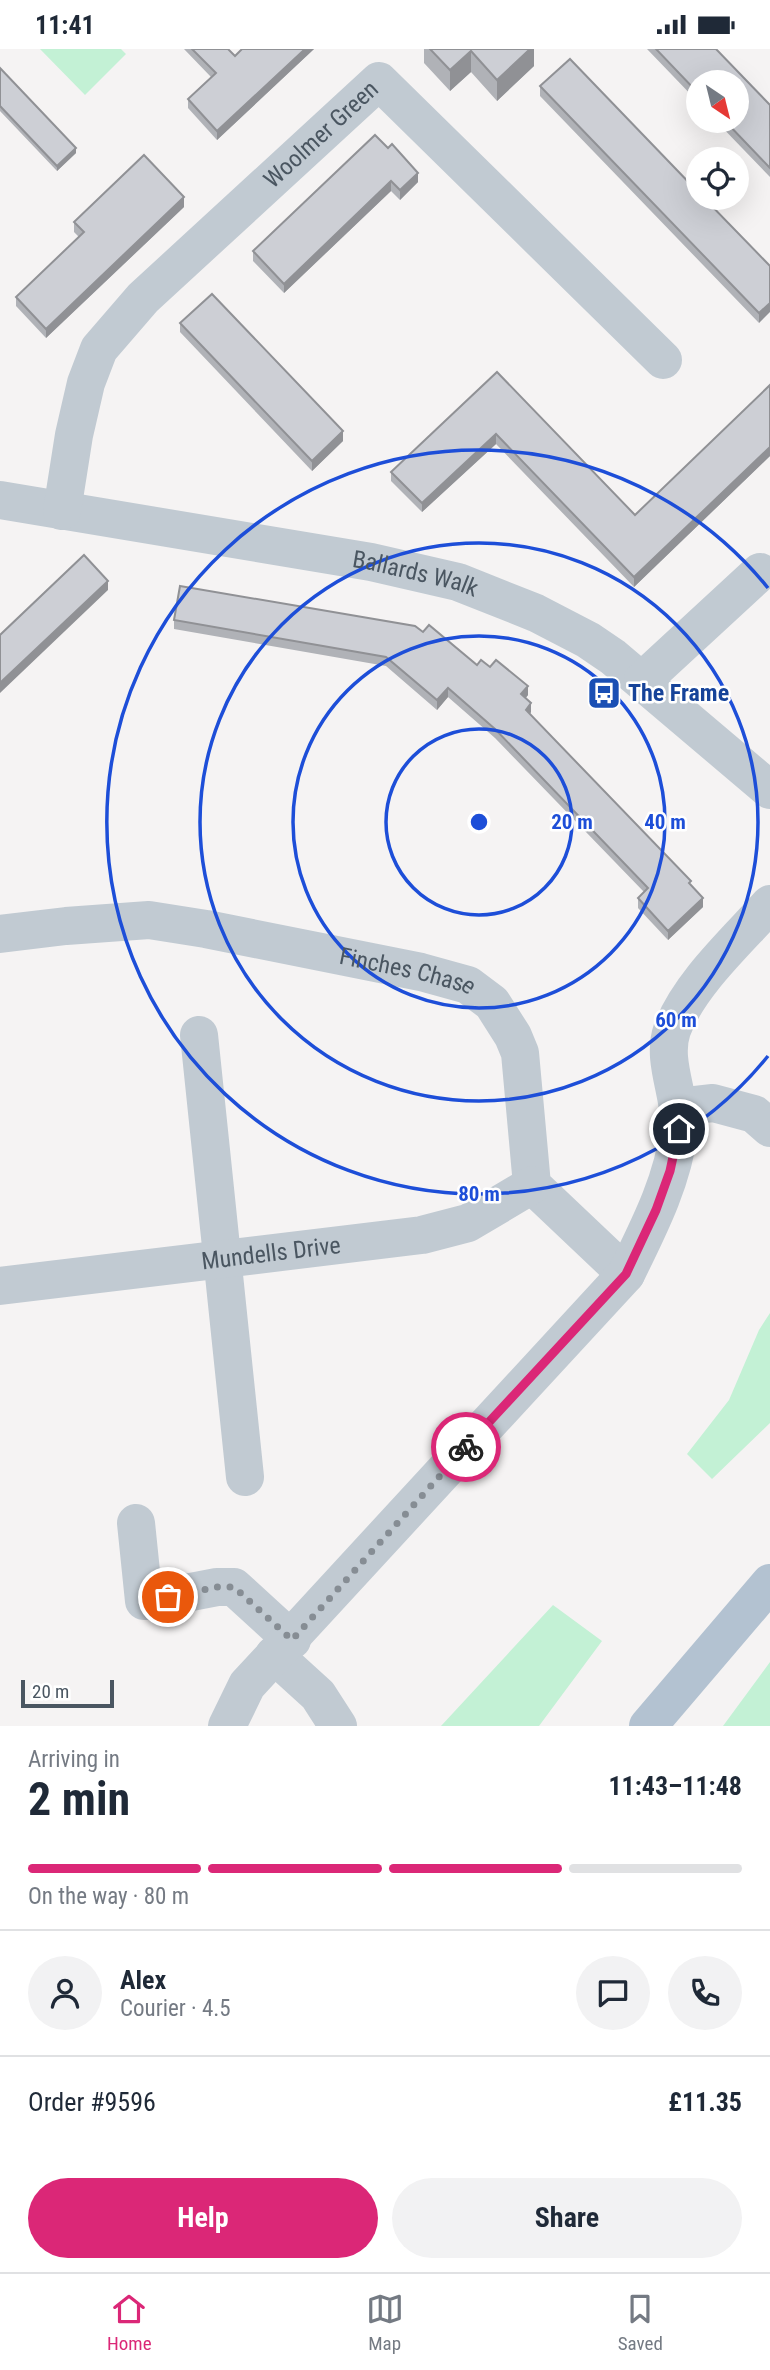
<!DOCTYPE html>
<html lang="en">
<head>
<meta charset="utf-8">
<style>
	body { margin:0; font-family:"Roboto Condensed",sans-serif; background:#f2f2f3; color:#1f2937; height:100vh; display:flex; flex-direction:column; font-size:26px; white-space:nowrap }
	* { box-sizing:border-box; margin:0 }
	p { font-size:23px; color:#747a83 }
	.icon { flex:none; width:38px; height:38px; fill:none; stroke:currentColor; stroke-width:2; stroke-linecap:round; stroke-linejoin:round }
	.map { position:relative; height:1677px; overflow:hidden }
	.panel { display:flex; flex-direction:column; background:#fff; flex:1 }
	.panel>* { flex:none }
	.needle { width:46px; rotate:145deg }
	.tools { position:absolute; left:686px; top:21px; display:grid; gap:14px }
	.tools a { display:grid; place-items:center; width:63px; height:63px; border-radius:50%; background:#fff; box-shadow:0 7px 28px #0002; font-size:35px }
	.scale { position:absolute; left:21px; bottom:18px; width:93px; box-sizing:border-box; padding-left:7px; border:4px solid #4a5661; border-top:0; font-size:19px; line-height:24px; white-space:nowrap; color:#4a5661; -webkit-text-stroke:5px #fff; paint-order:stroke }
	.pin { position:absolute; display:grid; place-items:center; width:60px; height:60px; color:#fff; margin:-30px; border:4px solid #fff; border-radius:50%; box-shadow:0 2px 7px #0007 }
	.courier { position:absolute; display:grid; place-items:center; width:70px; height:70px; margin:-35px; border:5px solid #db2777; border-radius:50%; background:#fff; color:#222; box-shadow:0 2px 9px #0007 }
	.head em { font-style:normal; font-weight:700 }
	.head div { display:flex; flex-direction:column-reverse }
	.head { display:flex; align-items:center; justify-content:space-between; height:119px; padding:0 28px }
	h1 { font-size:46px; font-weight:700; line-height:52px }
	.bar { display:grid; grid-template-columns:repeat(4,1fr); gap:10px 7px; align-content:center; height:84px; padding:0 28px }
	.bar i { height:9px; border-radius:5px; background:#e0e1e3 }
	.bar .selected { background:#db2777 }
	.bar p { grid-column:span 4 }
	.line { display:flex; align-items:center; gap:18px; padding:0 28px; border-top:2px solid #e0e1e3 }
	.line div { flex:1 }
	.round { display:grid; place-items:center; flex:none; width:74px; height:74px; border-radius:37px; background:#f2f2f3 }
	.cta { display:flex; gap:14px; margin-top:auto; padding:14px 28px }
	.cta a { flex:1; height:80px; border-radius:42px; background:#db2777; color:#fff; font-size:28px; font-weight:700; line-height:80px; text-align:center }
	.cta a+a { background:#f2f2f3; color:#1f2937 }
	.status { display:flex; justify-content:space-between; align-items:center; height:49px; padding:0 35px; background:#fff; direction:ltr }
	.status svg { height:19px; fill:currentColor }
	.tab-bar { display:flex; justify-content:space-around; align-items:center; height:98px; border-top:2px solid #e0e1e3; background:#fff; font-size:19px; color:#747a83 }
	.tab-bar a { display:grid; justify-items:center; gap:4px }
	.tab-bar .selected { color:#db2777 }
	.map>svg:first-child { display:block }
</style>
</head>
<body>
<div class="status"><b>11:41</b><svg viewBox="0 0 49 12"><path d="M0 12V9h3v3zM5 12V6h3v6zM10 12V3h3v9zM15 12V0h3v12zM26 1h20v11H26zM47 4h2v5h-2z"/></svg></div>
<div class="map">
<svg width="770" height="1677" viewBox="0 0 770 1677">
	<rect width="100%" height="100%" fill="#f5f3f3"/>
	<path fill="#c3f1d5" d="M 40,0 L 121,0 L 126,5 L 85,46 Z
		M 770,1264 L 770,1374 L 712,1430 L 687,1405 L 729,1351 L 759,1281 Z
		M 553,1556 L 602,1592 L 539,1677 L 441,1677 Z
		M 770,1613 L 770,1677 L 723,1677 Z"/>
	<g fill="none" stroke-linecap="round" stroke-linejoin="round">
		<g stroke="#c1cad2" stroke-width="38">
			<path id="s1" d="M 0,451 L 371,513 L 458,533 L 536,564 L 588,591 L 613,608 L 770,741"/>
			<path id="s2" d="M 62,462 L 74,386 L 86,334 L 99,300 L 143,249 L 379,32 L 663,311"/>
			<path d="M 643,631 L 760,523"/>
			<path id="s3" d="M 0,885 L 66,877 L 149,871 L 206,880 L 421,923 L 468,936 L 492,954 L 513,987 L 520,1004 L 532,1136 L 626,1225"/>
			<path d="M 199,986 L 245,1428"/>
			<path d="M 678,1058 L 713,1054 L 754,1065 L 770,1079"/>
			<path id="s4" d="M 0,1237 L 422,1186 L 468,1174 L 532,1136"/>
			<path d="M 136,1474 L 144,1552 L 217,1538 L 234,1538 L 292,1591"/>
			<path d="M 274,1606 L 318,1646 L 338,1677"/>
			<path d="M 227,1677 L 247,1636 L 626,1225 C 648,1180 673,1132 679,1081 C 682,1048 661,1013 672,981 C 689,935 737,892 770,855"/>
		</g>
		<path stroke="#b3c2d1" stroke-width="38" d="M 648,1677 L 770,1534"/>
	</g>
	<path fill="#b0b2b7" d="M 184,0 L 228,0 L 235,7 L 242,0 L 314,0 L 217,91 L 188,59 L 188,50 L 211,28 Z
		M 424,0 L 534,0 L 534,17 L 497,52 L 471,23 L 450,42 L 424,14 Z
		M 647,0 L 716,0 L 770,56 L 770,128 L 716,72 L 737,72 L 698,33 L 698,53 Z
		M 0,19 L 76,104 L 57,122 L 0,62 Z
		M 540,37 L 770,217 L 759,274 L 540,47 Z
		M 388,99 L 418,133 L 400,151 L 391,142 L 284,244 L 253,212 L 253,202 Z
		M 184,158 L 46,289 L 16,257 L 16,248 L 79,188 L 74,183 L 74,173 Z
		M 180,274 L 343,392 L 312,422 L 180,283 Z
		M 497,323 L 635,466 L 770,336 L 770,407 L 634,538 L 496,395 L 422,463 L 391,432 L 391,423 Z
		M 174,571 L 423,583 L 528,646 L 526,649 L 531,663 L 530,665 L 691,836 L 703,858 L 668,891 L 638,859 L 638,849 L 644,843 L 495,689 L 448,648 L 437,661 L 386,617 L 174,580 Z"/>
	<path fill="#909195" d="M 305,0 L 314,0 L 217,91 L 217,82 Z
		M 530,0 L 534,0 L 534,17 L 497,52 L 497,31 Z
		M 471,2 L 471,23 L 450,42 L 450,21 Z
		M 76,99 L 76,104 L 57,122 L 57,117 Z
		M 418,124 L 418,133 L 400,151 L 400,141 Z
		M 391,132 L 391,142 L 284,244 L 284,235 Z
		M 184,148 L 184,158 L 46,289 L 46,280 Z
		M 770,254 L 770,263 L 759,274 L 759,264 Z
		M 343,382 L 343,392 L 312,422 L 312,412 Z
		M 496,385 L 496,395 L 422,463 L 422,454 Z
		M 770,398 L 770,407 L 634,538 L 634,528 Z
		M 108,532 L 108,541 L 0,644 L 0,634 Z
		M 528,637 L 528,646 L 521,654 L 521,645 Z
		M 448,639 L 448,648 L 437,661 L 437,651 Z
		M 531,654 L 531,663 L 526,670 L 526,661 Z
		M 703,849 L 703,858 L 668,891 L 668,882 Z"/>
	<path fill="#cdcfd5" stroke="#909195" stroke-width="2" d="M 192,0 L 228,0 L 235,7 L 242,0 L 305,0 L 217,82 L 188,50 L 216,24 Z
		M 430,0 L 530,0 L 497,31 L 471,2 L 450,21 Z
		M 656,0 L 716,0 L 770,56 L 770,119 L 725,72 L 737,72 L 737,33 L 698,33 L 698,44 Z
		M 570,10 L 698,143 L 698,149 L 704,149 L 770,217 L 770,254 L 759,264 L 540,37 Z
		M 0,19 L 76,99 L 57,117 L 0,57 Z
		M 375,86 L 388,99 L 392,95 L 418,124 L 400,141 L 391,132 L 284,235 L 253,202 Z
		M 144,106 L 184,148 L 46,280 L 16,248 L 84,183 L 74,173 Z
		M 212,245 L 343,382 L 312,412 L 180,274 Z
		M 497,323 L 635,466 L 770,336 L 770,398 L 634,528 L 496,385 L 422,454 L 391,423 Z
		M 84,506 L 108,532 L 0,634 L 0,586 Z
		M 180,537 L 415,577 L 423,583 L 429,576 L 477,616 L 481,611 L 490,618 L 496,611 L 528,637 L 521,645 L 531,654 L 526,661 L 691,832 L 689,834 L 703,849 L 668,882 L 638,849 L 648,839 L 495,680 L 448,639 L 437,651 L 386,608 L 174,571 Z"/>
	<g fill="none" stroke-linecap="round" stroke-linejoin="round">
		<path stroke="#868d94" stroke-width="7" stroke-dasharray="0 12.6" d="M 168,1548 L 217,1538 L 234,1538 L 292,1591 L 466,1398"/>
		<path stroke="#db2777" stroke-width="9" d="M 466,1398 L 626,1225 L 656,1161 L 670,1122 L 679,1080"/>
	</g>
	<g fill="none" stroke="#1d4ed8" stroke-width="3.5">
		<circle cx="479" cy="773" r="93"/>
		<circle cx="479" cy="773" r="186"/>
		<circle cx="479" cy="773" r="279"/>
		<path d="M768 1007A372 372 0 1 1 768 539"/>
	</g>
	<defs>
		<symbol id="bus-square" viewBox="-11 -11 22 22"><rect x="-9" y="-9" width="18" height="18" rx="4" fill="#1a4fb4" stroke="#fff"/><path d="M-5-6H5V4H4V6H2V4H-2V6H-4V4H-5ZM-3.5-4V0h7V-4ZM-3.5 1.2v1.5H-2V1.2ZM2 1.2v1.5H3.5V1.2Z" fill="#fff"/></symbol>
	</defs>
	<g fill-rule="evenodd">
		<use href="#bus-square" x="585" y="625" width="38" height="38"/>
	</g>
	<g text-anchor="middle" stroke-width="5" stroke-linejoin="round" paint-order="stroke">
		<g font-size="24" fill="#4a5661" stroke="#fff">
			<text dy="8" stroke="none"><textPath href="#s2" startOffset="476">Woolmer Green</textPath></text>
			<text dy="8" stroke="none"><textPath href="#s1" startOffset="422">Ballards Walk</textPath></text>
			<text dy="8" stroke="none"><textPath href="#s3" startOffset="413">Finches Chase</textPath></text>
			<text dy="8" stroke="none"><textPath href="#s4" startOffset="273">Mundells Drive</textPath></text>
		</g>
		<g font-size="24" font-weight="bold" fill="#164399" stroke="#fff" text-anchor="start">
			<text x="628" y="652">The Frame</text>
		</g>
	</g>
	<circle cx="479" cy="773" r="10" fill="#1d4ed8" stroke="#fff" stroke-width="3.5"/>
	<g font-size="21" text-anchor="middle" font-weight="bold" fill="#1d4ed8" stroke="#fff" stroke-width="5" stroke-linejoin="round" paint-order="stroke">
		<text x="572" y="780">20 m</text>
		<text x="665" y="780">40 m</text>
		<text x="676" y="978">60 m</text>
		<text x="479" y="1152">80 m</text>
	</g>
</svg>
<div class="tools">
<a><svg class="needle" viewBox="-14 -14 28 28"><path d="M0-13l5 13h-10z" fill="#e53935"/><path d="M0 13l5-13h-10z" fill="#747a83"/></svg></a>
<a><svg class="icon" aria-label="locate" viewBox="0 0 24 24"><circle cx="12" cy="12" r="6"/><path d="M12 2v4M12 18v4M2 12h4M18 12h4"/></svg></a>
</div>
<div class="scale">20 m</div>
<div class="pin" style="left:168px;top:1548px;background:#ea580c"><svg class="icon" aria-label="bag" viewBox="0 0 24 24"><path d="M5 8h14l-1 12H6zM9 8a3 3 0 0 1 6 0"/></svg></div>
<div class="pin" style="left:679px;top:1080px;background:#1f2937"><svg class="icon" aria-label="home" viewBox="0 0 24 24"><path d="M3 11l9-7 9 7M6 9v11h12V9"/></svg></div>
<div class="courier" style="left:466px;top:1398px"><svg class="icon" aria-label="bike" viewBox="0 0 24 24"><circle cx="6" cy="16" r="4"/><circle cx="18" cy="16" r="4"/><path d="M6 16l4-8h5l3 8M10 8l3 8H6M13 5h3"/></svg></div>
</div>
<section class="panel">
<div class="head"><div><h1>2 min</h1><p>Arriving in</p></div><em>11:43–11:48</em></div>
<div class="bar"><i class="selected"></i><i class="selected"></i><i class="selected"></i><i></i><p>On the way · 80 m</p></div>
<div class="line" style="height:126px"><a class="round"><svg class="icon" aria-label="person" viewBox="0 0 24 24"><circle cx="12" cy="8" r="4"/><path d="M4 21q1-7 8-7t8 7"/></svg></a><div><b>Alex</b><p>Courier · 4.5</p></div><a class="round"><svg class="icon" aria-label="chat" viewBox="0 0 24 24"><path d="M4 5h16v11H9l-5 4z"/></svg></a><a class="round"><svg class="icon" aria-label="phone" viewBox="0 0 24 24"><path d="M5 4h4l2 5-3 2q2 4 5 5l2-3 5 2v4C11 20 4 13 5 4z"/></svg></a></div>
<div class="line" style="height:91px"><div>Order #9596</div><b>£11.35</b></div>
<div class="cta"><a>Help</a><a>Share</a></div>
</section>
<nav class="tab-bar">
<a class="selected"><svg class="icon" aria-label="home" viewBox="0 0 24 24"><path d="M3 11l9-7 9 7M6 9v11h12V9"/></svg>Home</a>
<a><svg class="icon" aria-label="map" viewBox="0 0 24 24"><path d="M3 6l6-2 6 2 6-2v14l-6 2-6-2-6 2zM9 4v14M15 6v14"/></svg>Map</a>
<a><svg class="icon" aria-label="saved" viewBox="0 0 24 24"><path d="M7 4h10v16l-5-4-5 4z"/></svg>Saved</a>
</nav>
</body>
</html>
